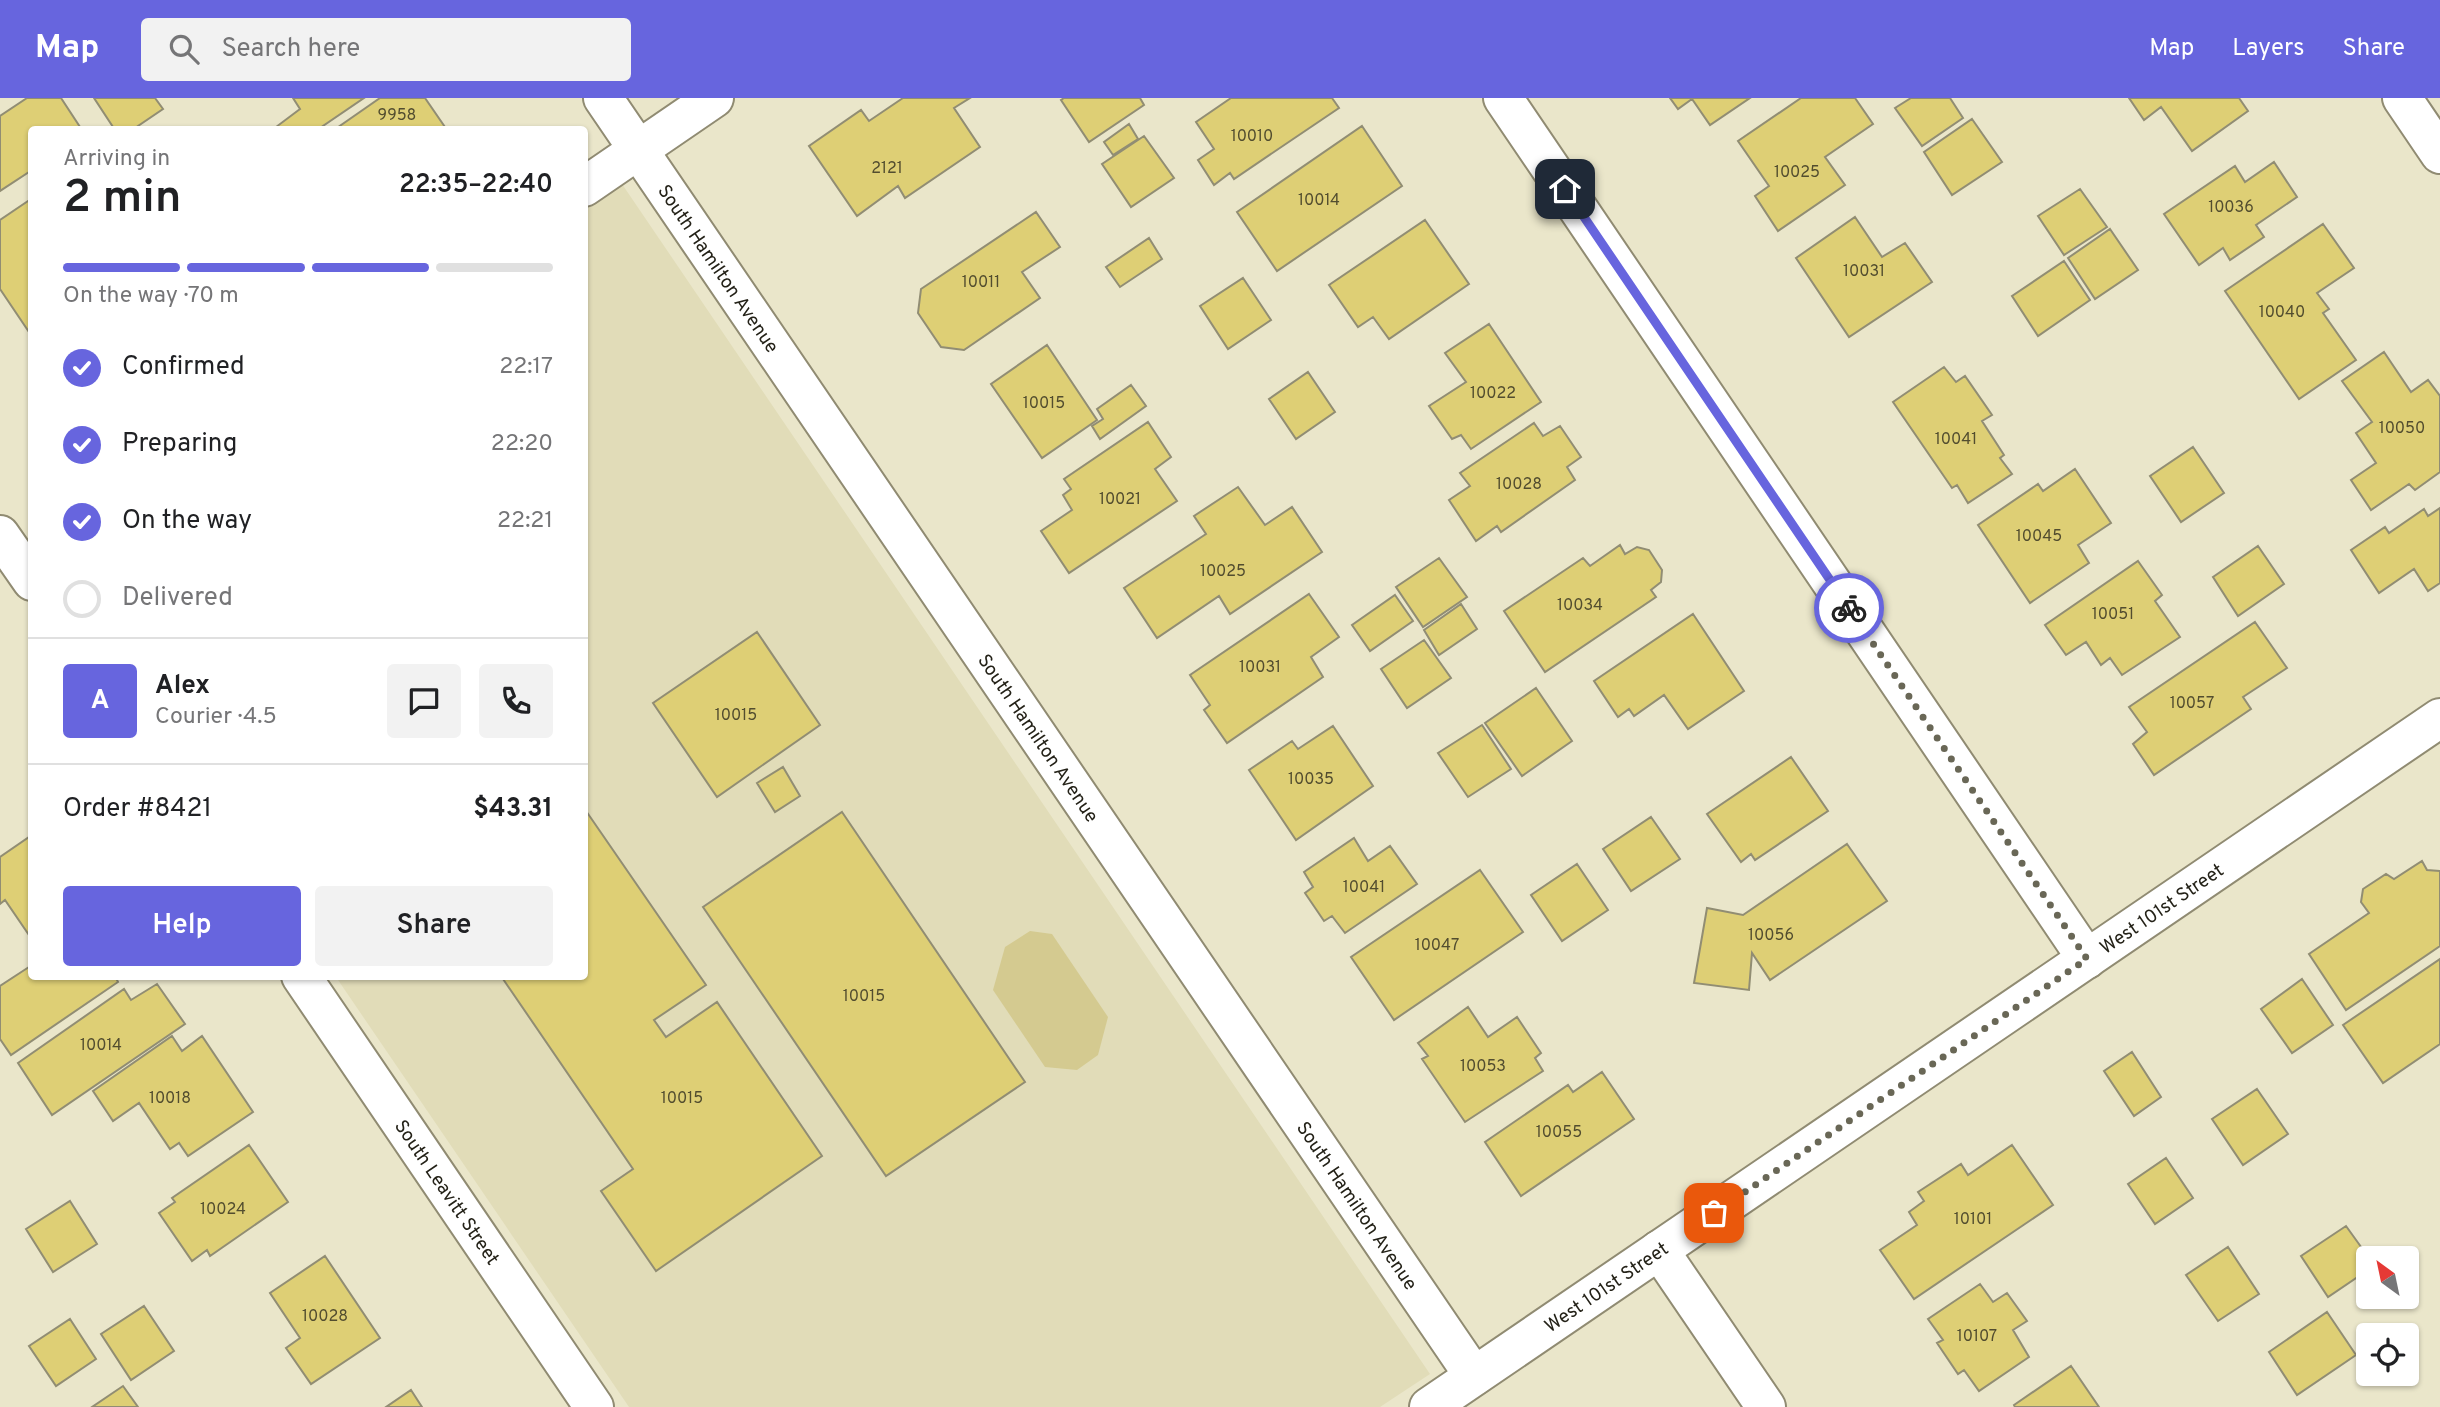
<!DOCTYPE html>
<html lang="en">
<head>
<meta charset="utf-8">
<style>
	body { margin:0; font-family:Overpass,sans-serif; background:#f2f2f2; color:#202124; height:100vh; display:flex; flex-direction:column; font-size:26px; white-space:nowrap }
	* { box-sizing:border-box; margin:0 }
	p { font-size:23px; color:#757577 }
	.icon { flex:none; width:38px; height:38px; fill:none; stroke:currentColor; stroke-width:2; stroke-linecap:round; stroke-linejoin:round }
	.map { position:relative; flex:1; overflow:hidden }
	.drawer { position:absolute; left:28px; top:28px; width:560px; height:854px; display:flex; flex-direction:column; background:#fff; border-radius:7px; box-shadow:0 2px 5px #0004 }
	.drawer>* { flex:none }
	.needle { width:46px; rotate:327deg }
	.fabs { position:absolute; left:2356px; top:1148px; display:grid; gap:14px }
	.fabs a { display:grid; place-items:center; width:63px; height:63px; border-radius:7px; background:#fff; box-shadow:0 2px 5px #0004; font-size:35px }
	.pin { position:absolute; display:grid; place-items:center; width:60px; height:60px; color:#fff; margin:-30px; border-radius:14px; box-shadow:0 4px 10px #0006 }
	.courier { position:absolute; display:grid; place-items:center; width:70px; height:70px; margin:-35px; border:5px solid #6765de; border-radius:50%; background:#fff; color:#222; box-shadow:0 2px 9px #0007 }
	.summary em { font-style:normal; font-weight:600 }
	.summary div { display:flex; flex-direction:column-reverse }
	.summary { display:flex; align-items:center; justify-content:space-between; height:119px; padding:0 35px }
	h1 { font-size:46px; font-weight:600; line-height:52px }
	.bar { display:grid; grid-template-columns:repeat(4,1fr); gap:10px 7px; align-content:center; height:84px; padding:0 35px }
	.bar i { height:9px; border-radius:5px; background:#e0e0e0 }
	.bar .selected { background:#6765de }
	.bar p { grid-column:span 4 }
	.line { display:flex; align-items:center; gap:18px; padding:0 35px; border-top:2px solid #e0e0e0 }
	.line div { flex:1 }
	.round { display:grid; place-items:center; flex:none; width:74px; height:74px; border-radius:7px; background:#f2f2f2 }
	ol { padding:0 35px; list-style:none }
	li { display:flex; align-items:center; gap:21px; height:77px }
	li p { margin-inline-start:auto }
	li .icon { padding:7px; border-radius:50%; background:#6765de; color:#fff; stroke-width:4 }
	li:last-child { color:#757577 }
	li i { width:38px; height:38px; border:4px solid #e0e0e0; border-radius:50% }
	.button { display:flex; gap:14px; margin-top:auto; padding:14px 35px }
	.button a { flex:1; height:80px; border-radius:7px; background:#6765de; color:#fff; font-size:28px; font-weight:600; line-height:80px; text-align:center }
	.button a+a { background:#f2f2f2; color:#202124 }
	header { display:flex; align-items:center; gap:42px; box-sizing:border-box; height:98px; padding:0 35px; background:#6765de; color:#fff }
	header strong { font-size:33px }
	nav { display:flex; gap:38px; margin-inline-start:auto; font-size:24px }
	.search { width:490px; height:63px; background:#f2f2f2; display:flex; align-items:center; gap:18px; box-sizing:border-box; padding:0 24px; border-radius:7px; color:#757577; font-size:26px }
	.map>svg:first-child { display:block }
</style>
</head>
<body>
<header>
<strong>Map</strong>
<div class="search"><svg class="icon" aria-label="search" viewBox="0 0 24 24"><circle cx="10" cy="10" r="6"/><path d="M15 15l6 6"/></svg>Search here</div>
<nav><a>Map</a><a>Layers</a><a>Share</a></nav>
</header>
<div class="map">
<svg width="2440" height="1309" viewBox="0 0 2440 1309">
	<rect width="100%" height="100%" fill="#eae6ca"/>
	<path fill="#e1dcb8" d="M 622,86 L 1430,1276 L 1380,1309 L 629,1309 L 336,879 L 584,878 L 584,113 Z"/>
	<path fill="#d4ca90" d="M 1030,833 L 1052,836 L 1108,919 L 1098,957 L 1077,972 L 1045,969 L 993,892 L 1005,849 Z"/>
	<path fill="#decf75" stroke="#918d73" stroke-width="2" d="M 27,0 L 61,0 L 82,32 L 32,32 L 32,72 L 0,93 L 0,18 Z
		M 94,0 L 155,0 L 163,11 L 132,32 L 115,32 Z
		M 293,0 L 364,0 L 317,32 L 277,32 L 276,29 L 300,11 Z
		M 380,0 L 425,0 L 447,32 L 334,32 Z
		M 903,0 L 970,0 L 954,10 L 980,49 L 905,100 L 898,88 L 857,118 L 809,48 L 861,12 L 869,23 Z
		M 1064,0 L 1140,0 L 1144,7 L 1089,44 L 1061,2 Z
		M 1231,0 L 1332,0 L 1339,10 L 1234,81 L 1230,75 L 1214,87 L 1198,62 L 1214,51 L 1196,24 Z
		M 1670,0 L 1750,0 L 1710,27 L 1692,1 L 1678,11 Z
		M 1801,0 L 1855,0 L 1873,26 L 1825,59 L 1845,87 L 1778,133 L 1755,98 L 1769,88 L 1738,43 Z
		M 1911,0 L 1950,0 L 1963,20 L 1922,48 L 1895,10 Z
		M 2129,0 L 2239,0 L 2248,13 L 2192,53 L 2161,9 L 2144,22 Z
		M 1972,21 L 2002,64 L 1952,97 L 1924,54 Z
		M 1129,26 L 1138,41 L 1113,57 L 1104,44 Z
		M 1362,28 L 1402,88 L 1277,173 L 1237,114 Z
		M 1144,38 L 1174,80 L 1131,109 L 1102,66 Z
		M 2274,64 L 2297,99 L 2256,127 L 2264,139 L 2230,162 L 2223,150 L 2199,167 L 2164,116 L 2235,68 L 2245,84 Z
		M 2080,91 L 2107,129 L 2064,157 L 2038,118 Z
		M 31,101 L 32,102 L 31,237 L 0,191 L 0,122 Z
		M 1036,114 L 1060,149 L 1022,174 L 1040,200 L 964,252 L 941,249 L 918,215 L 921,191 Z
		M 1855,119 L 1882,159 L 1905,145 L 1932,184 L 1849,239 L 1796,160 Z
		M 1425,122 L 1469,186 L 1389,241 L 1373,219 L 1358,229 L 1329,187 Z
		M 2323,126 L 2354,170 L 2317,195 L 2329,211 L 2323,215 L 2356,262 L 2299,301 L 2225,193 Z
		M 2110,131 L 2138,172 L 2095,201 L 2068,160 Z
		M 1149,140 L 1162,161 L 1120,189 L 1106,169 Z
		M 2064,163 L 2090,202 L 2038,238 L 2012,198 Z
		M 1243,180 L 1271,222 L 1228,251 L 1200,208 Z
		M 1489,226 L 1541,304 L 1471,351 L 1461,337 L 1452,341 L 1429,308 L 1466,284 L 1445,255 Z
		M 1047,247 L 1097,322 L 1042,360 L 991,286 Z
		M 2384,254 L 2411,294 L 2428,282 L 2440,298 L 2440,374 L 2415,392 L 2409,386 L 2371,412 L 2351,382 L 2376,365 L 2356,335 L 2372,324 L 2342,283 Z
		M 1944,269 L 1956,284 L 1965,278 L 1992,317 L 1982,323 L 2004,357 L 2000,360 L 2012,376 L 1968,405 L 1957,387 L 1952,390 L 1893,304 Z
		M 1308,274 L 1335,314 L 1296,341 L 1269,301 Z
		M 1131,287 L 1146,308 L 1100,341 L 1092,328 L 1103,321 L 1097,311 Z
		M 1148,324 L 1171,359 L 1155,371 L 1177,403 L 1069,475 L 1041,433 L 1072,412 L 1063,397 L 1071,391 L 1064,381 Z
		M 1534,325 L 1543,338 L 1560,328 L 1581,359 L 1567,369 L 1575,382 L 1501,434 L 1497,428 L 1476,443 L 1449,402 L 1470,388 L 1460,375 Z
		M 2193,349 L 2224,395 L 2181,424 L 2150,378 Z
		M 2075,371 L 2111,425 L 2078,447 L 2089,465 L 2030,505 L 1978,427 L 2038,386 L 2043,393 Z
		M 1238,389 L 1265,427 L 1292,409 L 1322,454 L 1230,516 L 1219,498 L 1157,540 L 1124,490 L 1206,436 L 1194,418 Z
		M 2440,410 L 2440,485 L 2428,493 L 2414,471 L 2379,495 L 2351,452 L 2385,429 L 2389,435 L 2424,411 L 2428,418 Z
		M 1620,447 L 1625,456 L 1637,449 L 1649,452 L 1662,472 L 1661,484 L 1651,492 L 1656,499 L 1545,574 L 1504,513 L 1583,460 L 1590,468 Z
		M 2258,448 L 2284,486 L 2238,518 L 2213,479 Z
		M 1439,460 L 1467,499 L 1423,529 L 1396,489 Z
		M 2138,463 L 2162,497 L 2155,503 L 2180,539 L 2122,577 L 2110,560 L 2101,567 L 2086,544 L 2066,557 L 2045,527 Z
		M 1309,496 L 1339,539 L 1311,559 L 1323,579 L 1227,645 L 1204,612 L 1210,607 L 1190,577 Z
		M 1395,497 L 1413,523 L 1370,553 L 1352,527 Z
		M 1461,506 L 1477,531 L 1439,557 L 1424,532 Z
		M 1693,516 L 1744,593 L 1688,631 L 1664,597 L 1634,618 L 1629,611 L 1618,619 L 1594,583 Z
		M 2255,524 L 2287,570 L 2243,599 L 2251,611 L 2154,677 L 2133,646 L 2147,634 L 2129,609 Z
		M 757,534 L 820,627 L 717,699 L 653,605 Z
		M 1424,542 L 1451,580 L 1407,610 L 1381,571 Z
		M 1536,590 L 1572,643 L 1522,678 L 1485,625 Z
		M 1482,627 L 1511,671 L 1468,699 L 1438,655 Z
		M 1333,628 L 1373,688 L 1296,742 L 1249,672 L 1292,643 L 1298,651 Z
		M 1791,659 L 1828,713 L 1755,762 L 1751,756 L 1741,764 L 1707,716 Z
		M 783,669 L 800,698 L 775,714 L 757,685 Z
		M 584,710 L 706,887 L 654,922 L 666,939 L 717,904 L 822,1058 L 656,1173 L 601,1093 L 633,1071 L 501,878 L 584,878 Z
		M 842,714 L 1025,984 L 886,1078 L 703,809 Z
		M 1651,719 L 1680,761 L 1631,793 L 1603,751 Z
		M 32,737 L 32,840 L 31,840 L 5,802 L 0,806 L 0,759 Z
		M 1354,740 L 1368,763 L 1390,748 L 1417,786 L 1345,835 L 1332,818 L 1324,823 L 1305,795 L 1313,789 L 1304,774 Z
		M 1847,746 L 1887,803 L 1770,882 L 1752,855 L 1749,892 L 1694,885 L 1707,810 L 1743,817 Z
		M 2422,763 L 2427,772 L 2440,773 L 2440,848 L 2346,912 L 2309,856 L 2369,815 L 2361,804 L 2363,791 L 2386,776 L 2394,781 Z
		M 1577,766 L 1608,812 L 1562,843 L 1531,797 Z
		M 1480,772 L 1523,834 L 1394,922 L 1351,859 Z
		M 2440,861 L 2440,946 L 2383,985 L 2343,927 Z
		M 32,867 L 32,878 L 115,878 L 118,884 L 11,957 L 0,941 L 0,888 Z
		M 2302,881 L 2333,927 L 2292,955 L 2261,911 Z
		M 157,886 L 185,926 L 52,1017 L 18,965 L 124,891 L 131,902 Z
		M 1468,909 L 1488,939 L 1517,919 L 1541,955 L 1535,960 L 1543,973 L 1465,1024 L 1422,961 L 1428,958 L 1418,945 Z
		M 172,938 L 182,953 L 202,938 L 253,1014 L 188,1058 L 179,1045 L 170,1051 L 139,1005 L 113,1023 L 93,993 Z
		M 2132,954 L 2161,999 L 2134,1018 L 2104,973 Z
		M 1602,974 L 1634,1021 L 1521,1098 L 1485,1044 L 1568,987 L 1573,994 Z
		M 2257,991 L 2288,1036 L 2243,1067 L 2212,1021 Z
		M 249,1047 L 288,1104 L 210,1158 L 207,1152 L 192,1163 L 159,1115 L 175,1104 L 172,1100 Z
		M 2012,1047 L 2053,1107 L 1914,1201 L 1880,1152 L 1917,1127 L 1909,1114 L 1924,1103 L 1918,1094 L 1961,1066 L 1968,1077 Z
		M 2166,1060 L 2193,1100 L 2155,1126 L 2128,1086 Z
		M 70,1103 L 97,1146 L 53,1174 L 26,1131 Z
		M 2346,1128 L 2369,1160 L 2368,1172 L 2328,1199 L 2301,1158 Z
		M 2228,1149 L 2259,1196 L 2218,1223 L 2186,1177 Z
		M 325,1158 L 380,1240 L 311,1286 L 286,1250 L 300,1240 L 270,1195 Z
		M 1980,1186 L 1993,1204 L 2007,1195 L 2027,1223 L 2013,1232 L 2029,1259 L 1979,1293 L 1964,1272 L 1958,1276 L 1937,1245 L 1943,1242 L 1928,1221 Z
		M 144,1208 L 174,1253 L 131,1282 L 101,1236 Z
		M 2327,1214 L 2356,1257 L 2297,1297 L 2269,1254 Z
		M 70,1221 L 96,1261 L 56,1288 L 29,1248 Z
		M 2071,1268 L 2099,1309 L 2015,1309 L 2014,1307 Z
		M 123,1288 L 138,1309 L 92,1309 Z
		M 411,1292 L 422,1309 L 386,1309 Z"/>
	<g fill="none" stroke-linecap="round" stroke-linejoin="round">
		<defs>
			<g id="street">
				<path id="s1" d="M 603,0 L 1474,1278"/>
				<path d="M 1503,0 L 2087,861"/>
				<path d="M 2402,0 L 2440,56"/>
				<path d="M 584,89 L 714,0"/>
				<path d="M 0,437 L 32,483"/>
				<path id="s2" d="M 301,878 L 594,1309"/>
				<path d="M 1659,1152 L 1766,1309"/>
				<path id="s3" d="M 1429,1309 L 2440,620"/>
			</g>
		</defs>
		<use href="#street" stroke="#908b72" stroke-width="42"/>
		<use href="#street" stroke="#fff" stroke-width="38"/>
	</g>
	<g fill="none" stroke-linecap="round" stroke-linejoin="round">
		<path stroke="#696756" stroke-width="7" stroke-dasharray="0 12.6" d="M 1714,1115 L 2087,861 L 1849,510"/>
		<path stroke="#6765de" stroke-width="9" d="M 1565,91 L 1849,510"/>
	</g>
	<g text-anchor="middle" stroke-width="7" stroke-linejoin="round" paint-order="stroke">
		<g font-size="16" fill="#524d2f">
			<text x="397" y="22">9958</text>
			<text x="1252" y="43">10010</text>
			<text x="887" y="75">2121</text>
			<text x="1797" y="79">10025</text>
			<text x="1319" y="107">10014</text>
			<text x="2231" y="114">10036</text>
			<text x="1864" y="178">10031</text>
			<text x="981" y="189">10011</text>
			<text x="2282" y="219">10040</text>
			<text x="1493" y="300">10022</text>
			<text x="1044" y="310">10015</text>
			<text x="2402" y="335">10050</text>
			<text x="1956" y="346">10041</text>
			<text x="1519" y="391">10028</text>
			<text x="1120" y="406">10021</text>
			<text x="2039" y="443">10045</text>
			<text x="1223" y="478">10025</text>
			<text x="1580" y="512">10034</text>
			<text x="2113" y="521">10051</text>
			<text x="1260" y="574">10031</text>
			<text x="2192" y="610">10057</text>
			<text x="736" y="622">10015</text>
			<text x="1311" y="686">10035</text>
			<text x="1364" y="794">10041</text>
			<text x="1771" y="842">10056</text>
			<text x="1437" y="852">10047</text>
			<text x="864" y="903">10015</text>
			<text x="101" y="952">10014</text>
			<text x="1483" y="973">10053</text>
			<text x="170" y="1005">10018</text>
			<text x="682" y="1005">10015</text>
			<text x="1559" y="1039">10055</text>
			<text x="223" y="1116">10024</text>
			<text x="1973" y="1126">10101</text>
			<text x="325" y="1223">10028</text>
			<text x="1977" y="1243">10107</text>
		</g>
		<g font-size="19" fill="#242218" stroke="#fff">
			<text dy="7" stroke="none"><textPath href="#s1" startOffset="206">South Hamilton Avenue</textPath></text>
			<text dy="7" stroke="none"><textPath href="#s1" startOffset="774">South Hamilton Avenue</textPath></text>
			<text dy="7" stroke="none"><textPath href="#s3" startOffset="886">West 101st Street</textPath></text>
			<text dy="7" stroke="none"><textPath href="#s2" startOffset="261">South Leavitt Street</textPath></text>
			<text dy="7" stroke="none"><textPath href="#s1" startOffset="1340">South Hamilton Avenue</textPath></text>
			<text dy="7" stroke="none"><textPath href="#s3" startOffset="214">West 101st Street</textPath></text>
		</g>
	</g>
</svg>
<div class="fabs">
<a><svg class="needle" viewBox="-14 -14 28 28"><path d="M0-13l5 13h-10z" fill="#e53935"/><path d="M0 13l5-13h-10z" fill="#757577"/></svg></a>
<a><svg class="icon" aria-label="locate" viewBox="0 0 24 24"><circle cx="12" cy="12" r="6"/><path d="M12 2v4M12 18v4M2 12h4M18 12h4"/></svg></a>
</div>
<div class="pin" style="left:1714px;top:1115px;background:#ea580c"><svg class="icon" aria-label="bag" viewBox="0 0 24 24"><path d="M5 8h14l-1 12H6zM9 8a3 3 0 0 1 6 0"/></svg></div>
<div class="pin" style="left:1565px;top:91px;background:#1f2937"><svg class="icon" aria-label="home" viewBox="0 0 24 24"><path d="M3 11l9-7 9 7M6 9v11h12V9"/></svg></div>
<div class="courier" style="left:1849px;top:510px"><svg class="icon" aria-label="bike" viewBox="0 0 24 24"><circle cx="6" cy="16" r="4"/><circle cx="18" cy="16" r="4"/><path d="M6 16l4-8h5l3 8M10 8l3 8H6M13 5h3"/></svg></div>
<section class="drawer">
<div class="summary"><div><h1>2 min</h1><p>Arriving in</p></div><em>22:35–22:40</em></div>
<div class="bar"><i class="selected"></i><i class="selected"></i><i class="selected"></i><i></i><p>On the way · 70 m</p></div>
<ol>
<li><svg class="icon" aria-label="check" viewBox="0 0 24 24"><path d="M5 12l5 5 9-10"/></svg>Confirmed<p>22:17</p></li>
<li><svg class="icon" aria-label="check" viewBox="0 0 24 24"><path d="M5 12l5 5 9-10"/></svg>Preparing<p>22:20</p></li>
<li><svg class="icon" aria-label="check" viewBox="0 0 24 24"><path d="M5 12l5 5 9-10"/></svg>On the way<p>22:21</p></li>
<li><i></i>Delivered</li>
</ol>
<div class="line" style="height:126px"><b class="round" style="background:#6765de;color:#fff">A</b><div><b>Alex</b><p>Courier · 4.5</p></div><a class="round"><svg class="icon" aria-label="chat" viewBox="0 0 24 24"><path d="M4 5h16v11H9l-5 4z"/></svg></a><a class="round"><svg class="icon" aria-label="phone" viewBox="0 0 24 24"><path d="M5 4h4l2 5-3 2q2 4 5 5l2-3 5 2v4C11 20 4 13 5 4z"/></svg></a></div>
<div class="line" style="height:91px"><div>Order #8421</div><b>$43.31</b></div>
<div class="button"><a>Help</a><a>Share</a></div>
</section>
</div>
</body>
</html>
